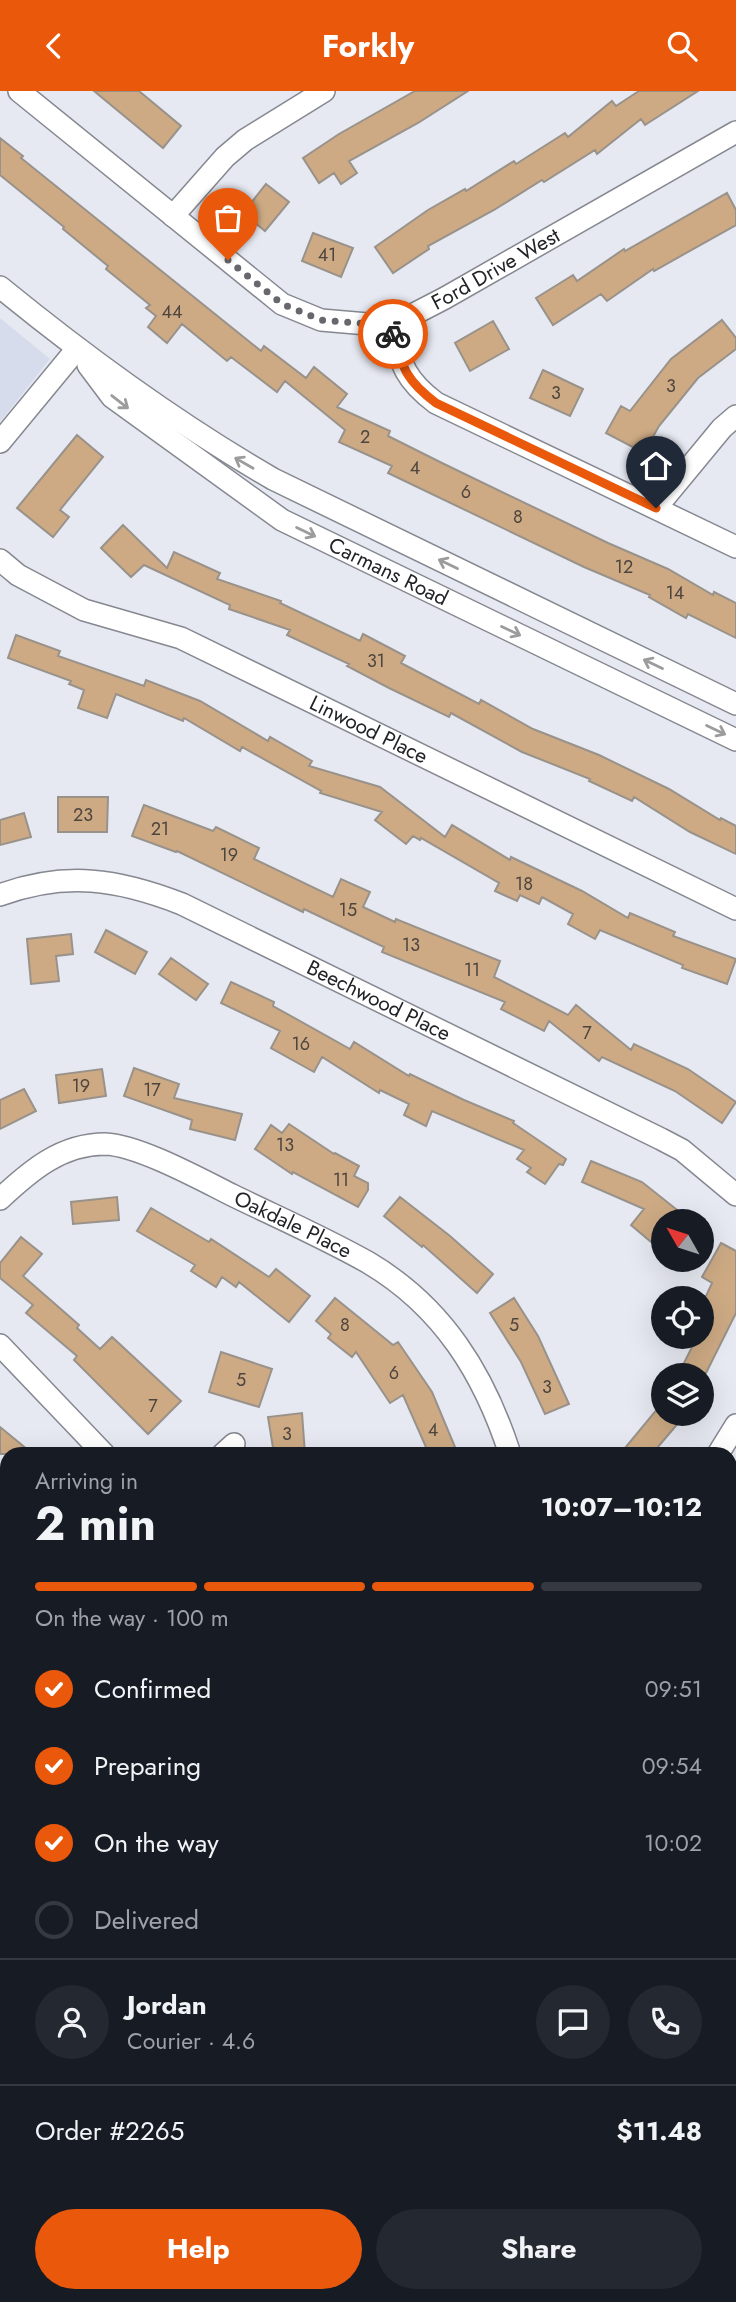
<!DOCTYPE html>
<html lang="en">
<head>
<meta charset="utf-8">
<style>
	body { margin:0; font-family:Jost,sans-serif; background:#242831; color:#f1f3f6; height:100vh; display:flex; flex-direction:column; font-size:26px; white-space:nowrap }
	* { box-sizing:border-box; margin:0 }
	p { font-size:23px; color:#9ea1a6 }
	.icon { flex:none; width:38px; height:38px; fill:none; stroke:currentColor; stroke-width:2; stroke-linecap:round; stroke-linejoin:round }
	.map { position:relative; flex:1; overflow:hidden }
	.details { position:absolute; left:0px; top:1356px; width:737px; height:856px; display:flex; flex-direction:column; background:#171b24; border-radius:21px 21px 0 0; box-shadow:0 7px 28px #0002 }
	.details>* { flex:none }
	.needle { width:46px; rotate:309deg }
	.fabs { position:absolute; left:651px; top:1118px; display:grid; gap:14px }
	.fabs a { display:grid; place-items:center; width:63px; height:63px; border-radius:50%; background:#171b24; box-shadow:0 7px 28px #0002; font-size:35px }
	.pin { position:absolute; display:grid; place-items:center; width:60px; height:60px; color:#fff; margin:-72px -30px; border-radius:50% 50% 50% 0; rotate:-45deg; box-shadow:0 0 7px #0007 }
	.pin .icon { rotate:45deg }
	.courier { position:absolute; display:grid; place-items:center; width:70px; height:70px; margin:-35px; border:5px solid #ea580c; border-radius:50%; background:#fff; color:#222; box-shadow:0 2px 9px #0007 }
	.headline em { font-style:normal; font-weight:700 }
	.headline div { display:flex; flex-direction:column-reverse }
	.headline { display:flex; align-items:center; justify-content:space-between; height:119px; padding:0 35px }
	h1 { font-size:46px; font-weight:700; line-height:52px }
	.bar { display:grid; grid-template-columns:repeat(4,1fr); gap:10px 7px; align-content:center; height:84px; padding:0 35px }
	.bar i { height:9px; border-radius:5px; background:#363941 }
	.bar .active { background:#ea580c }
	.bar p { grid-column:span 4 }
	.line { display:flex; align-items:center; gap:18px; padding:0 35px; border-top:2px solid #363941 }
	.line div { flex:1 }
	.round { display:grid; place-items:center; flex:none; width:74px; height:74px; border-radius:37px; background:#242831 }
	ol { padding:0 35px; list-style:none }
	li { display:flex; align-items:center; gap:21px; height:77px }
	li p { margin-inline-start:auto }
	li .icon { padding:7px; border-radius:50%; background:#ea580c; color:#fff; stroke-width:4 }
	li:last-child { color:#9ea1a6 }
	li i { width:38px; height:38px; border:4px solid #363941; border-radius:50% }
	.cta { display:flex; gap:14px; margin-top:auto; padding:14px 35px }
	.cta a { flex:1; height:80px; border-radius:42px; background:#ea580c; color:#fff; font-size:28px; font-weight:700; line-height:80px; text-align:center }
	.cta a+a { background:#242831; color:#f1f3f6 }
	header { display:flex; justify-content:space-between; align-items:center; height:91px; padding:0 35px; background:#ea580c; color:#fff; font-size:32px; font-weight:700 }
	.map>svg:first-child { display:block }
</style>
</head>
<body>
<header><svg class="icon" aria-label="back" viewBox="0 0 24 24"><path d="M15 5l-7 7 7 7"/></svg>Forkly<svg class="icon" aria-label="search" viewBox="0 0 24 24"><circle cx="10" cy="10" r="6"/><path d="M15 15l6 6"/></svg></header>
<div class="map">
<svg width="736" height="2211" viewBox="0 0 736 2211">
	<rect width="100%" height="100%" fill="#e7e9f2"/>
	<path fill="#d7dcec" d="M 0,227 L 50,268 L 0,331 Z"/>
	<path fill="#cdaa84" stroke="#99928b" stroke-width="2" d="M 94,0 L 139,0 L 181,35 L 163,57 Z
		M 415,0 L 468,0 L 418,32 L 349,70 L 357,82 L 341,93 L 334,82 L 319,92 L 303,67 L 339,43 Z
		M 639,0 L 698,0 L 645,34 L 641,28 L 597,63 L 595,59 L 544,91 L 542,89 L 494,119 L 428,155 L 429,158 L 393,182 L 375,156 L 428,119 L 465,98 L 466,100 L 514,70 L 516,73 L 565,42 L 568,46 L 612,10 L 616,15 Z
		M 0,47 L 23,65 L 21,67 L 261,260 L 264,255 L 306,287 L 314,276 L 347,303 L 337,316 L 390,340 L 388,345 L 442,372 L 608,452 L 668,478 L 713,504 L 714,501 L 736,512 L 736,547 L 688,523 L 686,527 L 649,506 L 650,504 L 584,476 L 388,382 L 392,375 L 339,351 L 345,339 L 285,290 L 277,301 L 231,266 L 227,270 L 182,233 L 167,252 L 148,236 L 156,225 L 146,217 L 150,214 L 106,178 L 108,175 L 63,138 L 64,136 L 0,84 Z
		M 266,93 L 289,111 L 265,140 L 243,122 Z
		M 727,102 L 736,119 L 736,134 L 654,180 L 653,178 L 607,210 L 601,203 L 553,234 L 536,207 L 573,184 L 577,190 L 624,158 L 625,160 Z
		M 313,142 L 353,157 L 341,186 L 302,170 Z
		M 722,229 L 736,247 L 736,258 L 698,287 L 659,335 L 644,362 L 606,342 L 621,315 L 630,320 L 671,268 Z
		M 493,230 L 509,258 L 470,280 L 455,252 Z
		M 543,279 L 583,298 L 570,325 L 530,307 Z
		M 77,344 L 103,366 L 60,419 L 69,426 L 53,446 L 17,417 Z
		M 123,434 L 167,477 L 174,461 L 220,482 L 217,488 L 281,510 L 280,512 L 360,550 L 363,543 L 405,565 L 401,572 L 479,613 L 481,609 L 533,638 L 599,664 L 669,698 L 720,729 L 721,727 L 736,735 L 736,763 L 690,741 L 634,706 L 632,710 L 589,690 L 590,688 L 522,661 L 451,622 L 449,626 L 389,597 L 347,575 L 349,573 L 287,544 L 290,539 L 229,518 L 230,514 L 144,474 L 131,486 L 101,457 Z
		M 16,544 L 60,560 L 58,565 L 144,595 L 146,589 L 200,610 L 268,650 L 270,646 L 312,670 L 309,675 L 380,696 L 445,746 L 452,734 L 510,769 L 511,766 L 582,800 L 628,827 L 630,822 L 675,841 L 673,845 L 736,868 L 727,893 L 682,877 L 683,874 L 600,839 L 595,848 L 568,833 L 573,823 L 542,806 L 539,813 L 520,804 L 517,810 L 495,800 L 499,792 L 421,747 L 420,749 L 413,745 L 406,753 L 375,729 L 382,721 L 320,702 L 321,700 L 242,656 L 240,660 L 184,627 L 183,630 L 116,603 L 107,627 L 78,617 L 84,599 L 69,593 L 71,590 L 8,567 Z
		M 58,706 L 108,706 L 107,741 L 58,741 Z
		M 144,714 L 213,740 L 216,736 L 259,757 L 254,768 L 333,806 L 341,788 L 370,801 L 363,816 L 395,831 L 396,828 L 500,870 L 494,886 L 568,924 L 576,914 L 631,959 L 634,953 L 688,978 L 736,1011 L 722,1032 L 675,1000 L 602,966 L 599,970 L 549,930 L 544,940 L 501,918 L 505,911 L 382,861 L 384,856 L 304,818 L 303,821 L 177,760 L 176,761 L 132,745 Z
		M 24,722 L 31,746 L 0,754 L 0,729 Z
		M 106,839 L 147,861 L 135,883 L 95,861 Z
		M 71,843 L 73,863 L 56,865 L 59,890 L 31,893 L 27,848 Z
		M 171,867 L 208,893 L 196,909 L 159,883 Z
		M 231,891 L 274,911 L 273,915 L 350,958 L 354,951 L 409,985 L 410,983 L 464,1009 L 514,1030 L 513,1032 L 566,1068 L 563,1074 L 559,1073 L 545,1093 L 527,1081 L 531,1077 L 517,1068 L 524,1059 L 432,1020 L 426,1035 L 404,1024 L 409,1013 L 380,999 L 379,1002 L 322,966 L 314,981 L 271,957 L 280,940 L 221,912 Z
		M 134,977 L 179,993 L 174,1007 L 242,1023 L 235,1049 L 190,1038 L 192,1029 L 124,1005 Z
		M 102,978 L 106,1005 L 59,1012 L 56,984 Z
		M 24,998 L 36,1020 L 0,1038 L 0,1009 Z
		M 289,1033 L 334,1063 L 335,1062 L 359,1075 L 354,1085 L 368,1092 L 368,1099 L 358,1116 L 293,1081 L 292,1083 L 255,1058 L 271,1034 L 282,1042 Z
		M 591,1070 L 642,1091 L 691,1130 L 663,1130 L 663,1161 L 631,1134 L 644,1118 L 582,1091 Z
		M 117,1106 L 119,1129 L 73,1133 L 71,1111 Z
		M 400,1106 L 450,1145 L 493,1183 L 477,1202 L 423,1154 L 422,1156 L 384,1125 Z
		M 151,1117 L 209,1151 L 211,1148 L 269,1186 L 276,1178 L 310,1205 L 289,1231 L 239,1191 L 236,1196 L 222,1186 L 216,1196 L 191,1180 L 195,1174 L 137,1140 Z
		M 21,1146 L 42,1163 L 23,1185 L 79,1234 L 77,1237 L 100,1258 L 112,1246 L 181,1310 L 148,1343 L 74,1269 L 77,1265 L 26,1222 L 33,1214 L 0,1187 L 0,1172 Z
		M 721,1152 L 736,1160 L 736,1222 L 705,1284 L 678,1284 L 697,1246 L 702,1246 L 702,1214 L 712,1192 L 702,1186 Z
		M 335,1207 L 393,1254 L 398,1251 L 432,1301 L 455,1356 L 439,1363 L 429,1363 L 403,1304 L 390,1312 L 356,1261 L 352,1266 L 328,1247 L 331,1243 L 316,1230 Z
		M 514,1207 L 538,1245 L 569,1313 L 545,1323 L 521,1271 L 490,1222 Z
		M 221,1261 L 272,1278 L 259,1316 L 209,1301 Z
		M 663,1311 L 663,1323 L 686,1323 L 652,1363 L 620,1363 Z
		M 302,1322 L 305,1363 L 274,1363 L 268,1326 Z
		M 0,1336 L 33,1363 L 0,1363 Z"/>
	<g fill="none" stroke-linecap="round" stroke-linejoin="round">
		<defs>
			<g id="minor">
				<path id="s1" d="M 19,0 L 282,213 L 321,229 L 391,235 L 445,207 L 736,41"/>
				<path d="M 173,125 L 225,66 L 245,49 L 324,0"/>
				<path d="M 0,196 C 87,267 176,332 273,388 L 736,613"/>
				<path d="M 391,235 C 401,273 404,288 436,312 L 736,456"/>
				<path id="s2" d="M 88,274 L 112,306 L 282,429 L 736,649"/>
				<path d="M 0,351 L 76,259"/>
				<path d="M 656,417 L 722,337 L 736,325"/>
				<path id="s3" d="M 0,469 L 18,484 L 84,519 L 181,547 L 736,818"/>
				<path id="s4" d="M 0,804 C 66,780 118,788 182,813 L 661,1048 L 682,1059 L 736,1104"/>
				<path id="s5" d="M 0,1108 C 30,1080 61,1053 105,1053 C 138,1054 200,1088 232,1104 C 277,1126 325,1147 369,1172 C 443,1216 484,1283 510,1363"/>
				<path d="M 0,1254 L 104,1363"/>
				<path d="M 223,1363 L 234,1353"/>
				<path d="M 718,1363 L 736,1334"/>
				<path d="M 0,1603 L 7,1610"/>
				<path d="M 730,1669 L 736,1664"/>
				<path d="M 0,1974 L 7,1982"/>
				<path d="M 730,2138 L 736,2132"/>
				<path d="M 220,2205 L 225,2211"/>
				<path d="M 576,2205 L 582,2211"/>
				<path d="M 647,2211 L 655,2205"/>
			</g>
		</defs>
		<use href="#minor" stroke="#858890" stroke-width="24"/>
		<use href="#minor" stroke="#fff" stroke-width="21"/>
	</g>
	<defs><path id="oneway-shaft" d="M-6 0H5M1.5-3L5.5 0L1.5 3" fill="none" stroke-width="1.6" stroke-linecap="round" stroke-linejoin="round" transform="scale(1.75)"/></defs>
	<g stroke="#9c9c9d">
		<use href="#oneway-shaft" transform="translate(120 311) rotate(38)"/>
		<use href="#oneway-shaft" transform="translate(244 372) rotate(-150)"/>
		<use href="#oneway-shaft" transform="translate(306 441) rotate(26)"/>
		<use href="#oneway-shaft" transform="translate(448 473) rotate(-154)"/>
		<use href="#oneway-shaft" transform="translate(511 540) rotate(26)"/>
		<use href="#oneway-shaft" transform="translate(653 573) rotate(-154)"/>
		<use href="#oneway-shaft" transform="translate(716 639) rotate(26)"/>
	</g>
	<g fill="none" stroke-linecap="round" stroke-linejoin="round">
		<path stroke="#67686d" stroke-width="7" stroke-dasharray="0 12.6" d="M 228,169 L 282,213 L 321,229 L 391,235 L 393,243"/>
		<path stroke="#ea580c" stroke-width="9" d="M 393,243 C 403,279 407,290 436,312 L 656,417"/>
	</g>
	<g text-anchor="middle" stroke-width="5" stroke-linejoin="round" paint-order="stroke">
		<g font-size="18" fill="#4d453e">
			<text x="327" y="170">41</text>
			<text x="172" y="227">44</text>
			<text x="671" y="301">3</text>
			<text x="556" y="308">3</text>
			<text x="365" y="352">2</text>
			<text x="415" y="383">4</text>
			<text x="466" y="407">6</text>
			<text x="518" y="432">8</text>
			<text x="624" y="482">12</text>
			<text x="675" y="508">14</text>
			<text x="376" y="576">31</text>
			<text x="83" y="730">23</text>
			<text x="160" y="744">21</text>
			<text x="229" y="770">19</text>
			<text x="524" y="799">18</text>
			<text x="348" y="825">15</text>
			<text x="411" y="860">13</text>
			<text x="472" y="885">11</text>
			<text x="587" y="948">7</text>
			<text x="301" y="959">16</text>
			<text x="81" y="1001">19</text>
			<text x="152" y="1005">17</text>
			<text x="285" y="1060">13</text>
			<text x="341" y="1095">11</text>
			<text x="345" y="1240">8</text>
			<text x="514" y="1240">5</text>
			<text x="394" y="1288">6</text>
			<text x="241" y="1295">5</text>
			<text x="547" y="1302">3</text>
			<text x="153" y="1321">7</text>
			<text x="433" y="1345">4</text>
			<text x="287" y="1349">3</text>
		</g>
		<g font-size="21" fill="#222326" stroke="#e7e9f2">
			<text dy="7" stroke="none"><textPath href="#s1" startOffset="570">Ford Drive West</textPath></text>
			<text dy="7" stroke="none"><textPath href="#s2" startOffset="368">Carmans Road</textPath></text>
			<text dy="7" stroke="none"><textPath href="#s3" startOffset="408">Linwood Place</textPath></text>
			<text dy="7" stroke="none"><textPath href="#s4" startOffset="406">Beechwood Place</textPath></text>
			<text dy="7" stroke="none"><textPath href="#s5" startOffset="327">Oakdale Place</textPath></text>
		</g>
	</g>
</svg>
<div class="fabs">
<a><svg class="needle" viewBox="-14 -14 28 28"><path d="M0-13l5 13h-10z" fill="#e53935"/><path d="M0 13l5-13h-10z" fill="#9ea1a6"/></svg></a>
<a><svg class="icon" aria-label="locate" viewBox="0 0 24 24"><circle cx="12" cy="12" r="6"/><path d="M12 2v4M12 18v4M2 12h4M18 12h4"/></svg></a>
<a><svg class="icon" aria-label="layers" viewBox="0 0 24 24"><path d="M12 4l9 5-9 5-9-5zM3 14l9 5 9-5"/></svg></a>
</div>
<div class="pin" style="left:228px;top:169px;background:#ea580c"><svg class="icon" aria-label="bag" viewBox="0 0 24 24"><path d="M5 8h14l-1 12H6zM9 8a3 3 0 0 1 6 0"/></svg></div>
<div class="pin" style="left:656px;top:417px;background:#1f2937"><svg class="icon" aria-label="home" viewBox="0 0 24 24"><path d="M3 11l9-7 9 7M6 9v11h12V9"/></svg></div>
<div class="courier" style="left:393px;top:243px"><svg class="icon" aria-label="bike" viewBox="0 0 24 24"><circle cx="6" cy="16" r="4"/><circle cx="18" cy="16" r="4"/><path d="M6 16l4-8h5l3 8M10 8l3 8H6M13 5h3"/></svg></div>
<section class="details">
<div class="headline"><div><h1>2 min</h1><p>Arriving in</p></div><em>10:07–10:12</em></div>
<div class="bar"><i class="active"></i><i class="active"></i><i class="active"></i><i></i><p>On the way · 100 m</p></div>
<ol>
<li><svg class="icon" aria-label="check" viewBox="0 0 24 24"><path d="M5 12l5 5 9-10"/></svg>Confirmed<p>09:51</p></li>
<li><svg class="icon" aria-label="check" viewBox="0 0 24 24"><path d="M5 12l5 5 9-10"/></svg>Preparing<p>09:54</p></li>
<li><svg class="icon" aria-label="check" viewBox="0 0 24 24"><path d="M5 12l5 5 9-10"/></svg>On the way<p>10:02</p></li>
<li><i></i>Delivered</li>
</ol>
<div class="line" style="height:126px"><a class="round"><svg class="icon" aria-label="person" viewBox="0 0 24 24"><circle cx="12" cy="8" r="4"/><path d="M4 21q1-7 8-7t8 7"/></svg></a><div><b>Jordan</b><p>Courier · 4.6</p></div><a class="round"><svg class="icon" aria-label="chat" viewBox="0 0 24 24"><path d="M4 5h16v11H9l-5 4z"/></svg></a><a class="round"><svg class="icon" aria-label="phone" viewBox="0 0 24 24"><path d="M5 4h4l2 5-3 2q2 4 5 5l2-3 5 2v4C11 20 4 13 5 4z"/></svg></a></div>
<div class="line" style="height:91px"><div>Order #2265</div><b>$11.48</b></div>
<div class="cta"><a>Help</a><a>Share</a></div>
</section>
</div>
</body>
</html>
